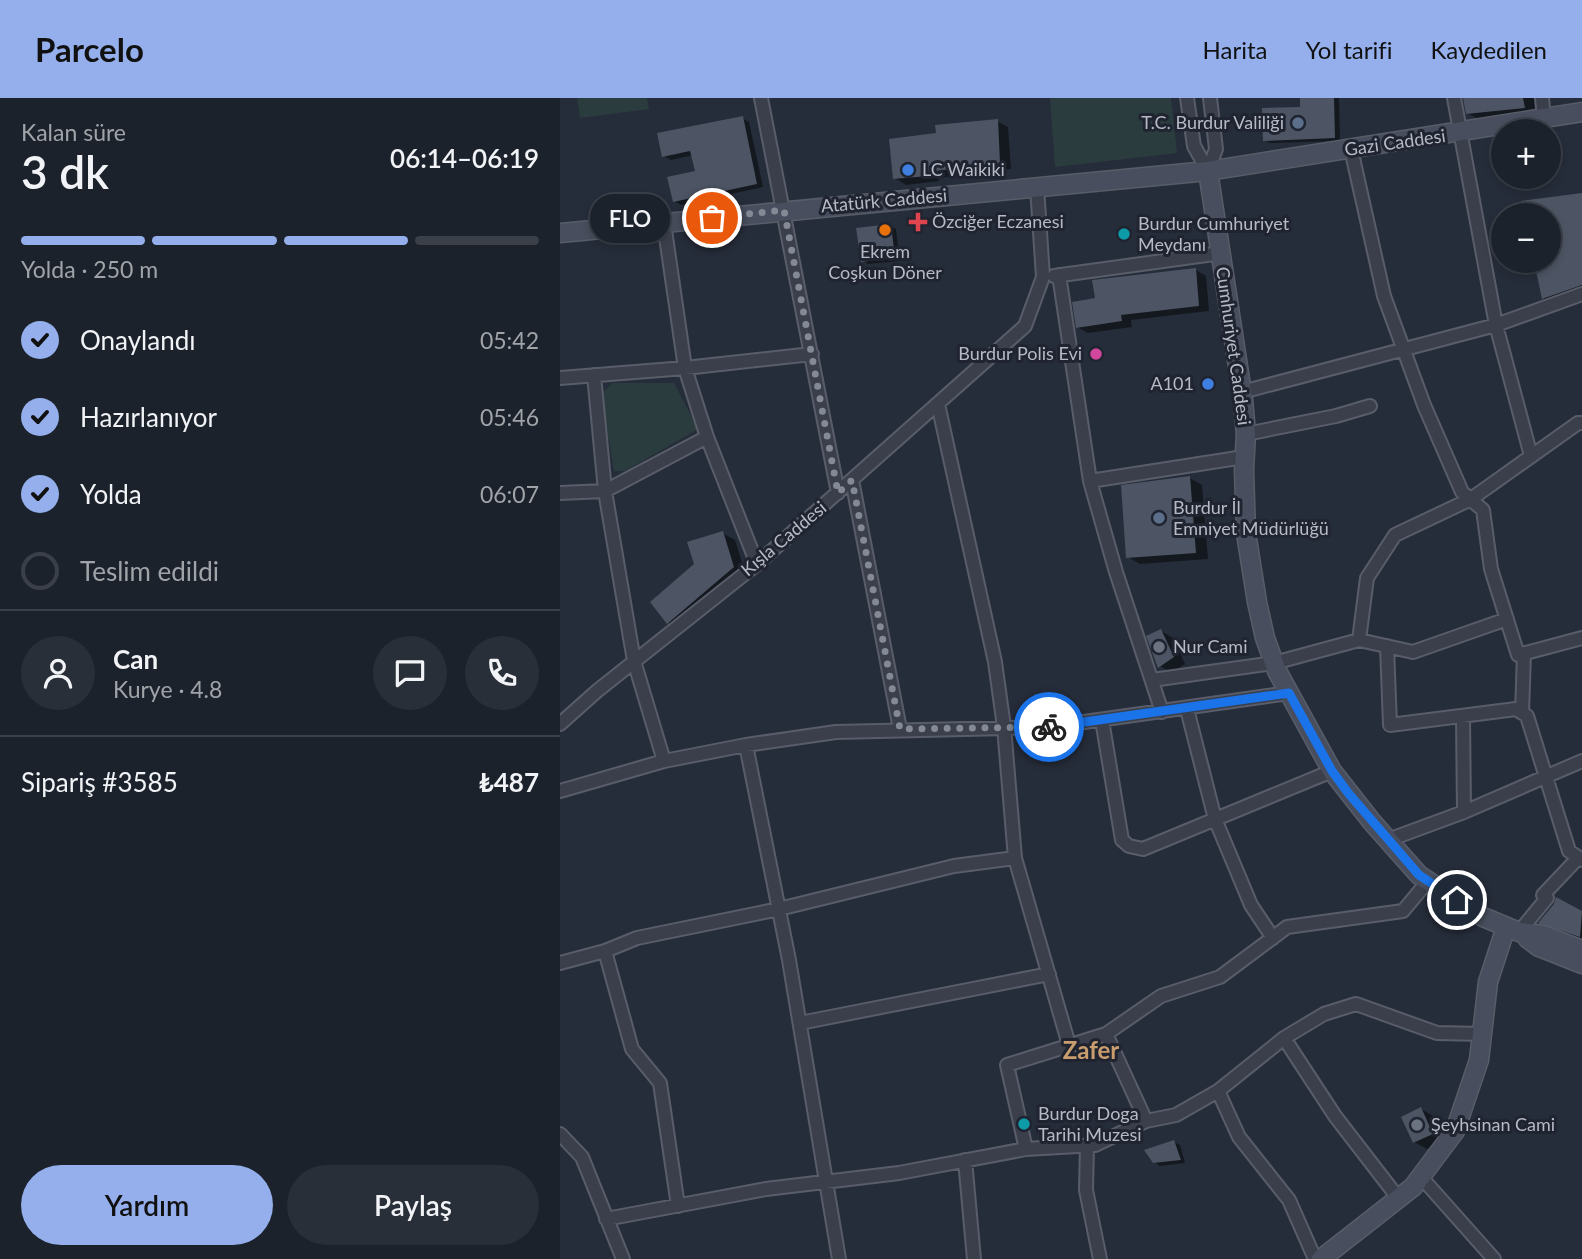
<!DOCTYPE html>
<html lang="tr">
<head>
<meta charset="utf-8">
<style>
	body { margin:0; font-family:Lato,sans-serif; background:#292f38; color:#f1f3f6; height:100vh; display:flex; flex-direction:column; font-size:26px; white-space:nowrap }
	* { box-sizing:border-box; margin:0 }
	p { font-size:23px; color:#a0a4a9 }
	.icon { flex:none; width:38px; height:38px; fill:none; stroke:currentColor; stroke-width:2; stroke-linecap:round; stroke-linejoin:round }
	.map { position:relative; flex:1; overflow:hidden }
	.drawer { display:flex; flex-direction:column; background:#1c222c; width:560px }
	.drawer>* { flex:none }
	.tools { position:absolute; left:931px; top:21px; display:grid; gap:14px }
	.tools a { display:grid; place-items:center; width:70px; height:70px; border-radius:50%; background:#1c222c; box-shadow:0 4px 10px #0003,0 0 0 2px #3a3f48; font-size:35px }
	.pin { position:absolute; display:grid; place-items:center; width:60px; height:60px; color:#fff; margin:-30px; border:4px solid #fff; border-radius:50%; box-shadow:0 2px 7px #0007 }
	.courier { position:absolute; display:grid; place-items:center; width:70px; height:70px; margin:-35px; border:5px solid #1a73e8; border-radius:50%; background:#fff; color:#222; box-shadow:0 2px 9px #0007 }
	.bubble { position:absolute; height:49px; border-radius:24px; background:#1c222c; box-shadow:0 4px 10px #0003,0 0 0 2px #3a3f48; font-size:23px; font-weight:600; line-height:49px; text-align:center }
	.headline em { font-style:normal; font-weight:600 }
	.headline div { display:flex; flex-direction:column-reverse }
	.headline { display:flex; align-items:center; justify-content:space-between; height:119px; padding:0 21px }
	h1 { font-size:46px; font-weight:600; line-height:52px }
	.bar { display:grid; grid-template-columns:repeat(4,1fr); gap:10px 7px; align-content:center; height:84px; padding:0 21px }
	.bar i { height:9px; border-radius:5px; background:#3a3f48 }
	.bar .selected { background:#94afec }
	.bar p { grid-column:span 4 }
	.line { display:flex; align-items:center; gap:18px; padding:0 21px; border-top:2px solid #3a3f48 }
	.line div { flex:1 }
	.round { display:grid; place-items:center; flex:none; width:74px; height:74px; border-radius:37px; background:#292f38 }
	ol { padding:0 21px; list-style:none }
	li { display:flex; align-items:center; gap:21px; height:77px }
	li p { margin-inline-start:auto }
	li .icon { padding:7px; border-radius:50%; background:#94afec; color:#111; stroke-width:4 }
	li:last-child { color:#a0a4a9 }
	li i { width:38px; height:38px; border:4px solid #3a3f48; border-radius:50% }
	.action { display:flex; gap:14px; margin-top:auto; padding:14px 21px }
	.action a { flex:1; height:80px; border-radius:42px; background:#94afec; color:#111; font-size:28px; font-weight:600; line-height:80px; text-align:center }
	.action a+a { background:#292f38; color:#f1f3f6 }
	header { display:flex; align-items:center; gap:42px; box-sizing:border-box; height:98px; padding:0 35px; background:#94afec; color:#111 }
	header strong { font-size:33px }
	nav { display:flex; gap:38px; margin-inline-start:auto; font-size:24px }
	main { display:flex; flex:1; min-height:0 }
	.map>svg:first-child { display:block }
</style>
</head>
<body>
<header>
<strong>Parcelo</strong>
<nav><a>Harita</a><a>Yol tarifi</a><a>Kaydedilen</a></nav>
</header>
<main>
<section class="drawer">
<div class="headline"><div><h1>3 dk</h1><p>Kalan süre</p></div><em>06:14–06:19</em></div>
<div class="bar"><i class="selected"></i><i class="selected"></i><i class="selected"></i><i></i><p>Yolda · 250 m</p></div>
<ol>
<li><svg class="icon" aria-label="check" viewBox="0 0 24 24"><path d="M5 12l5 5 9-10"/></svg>Onaylandı<p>05:42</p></li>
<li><svg class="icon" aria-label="check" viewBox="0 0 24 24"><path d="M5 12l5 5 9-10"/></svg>Hazırlanıyor<p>05:46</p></li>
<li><svg class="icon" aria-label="check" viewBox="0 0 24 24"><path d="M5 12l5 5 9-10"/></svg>Yolda<p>06:07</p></li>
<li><i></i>Teslim edildi</li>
</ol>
<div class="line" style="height:126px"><a class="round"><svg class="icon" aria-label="person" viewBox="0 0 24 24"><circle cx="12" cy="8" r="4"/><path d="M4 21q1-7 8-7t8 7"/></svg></a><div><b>Can</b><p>Kurye · 4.8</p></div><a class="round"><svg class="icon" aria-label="chat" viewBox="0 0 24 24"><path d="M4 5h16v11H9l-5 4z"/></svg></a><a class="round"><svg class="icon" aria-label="phone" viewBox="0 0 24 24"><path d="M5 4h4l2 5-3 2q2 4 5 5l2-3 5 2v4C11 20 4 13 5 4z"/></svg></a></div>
<div class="line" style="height:91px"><div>Sipariş #3585</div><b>₺487</b></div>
<div class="action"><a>Yardım</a><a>Paylaş</a></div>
</section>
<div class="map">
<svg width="1022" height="1161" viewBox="0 0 1022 1161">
	<rect width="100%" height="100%" fill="#262d3a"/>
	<path fill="#2b3c3f" d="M 17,0 L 87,0 L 89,11 L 20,20 Z
		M 490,0 L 611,0 L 617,55 L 495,69 Z
		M 52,285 L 114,285 L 138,331 L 65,373 L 54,373 L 43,308 L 44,294 Z"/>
	<path fill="#0007" d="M 741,0 L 779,0 L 780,43 L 710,45 L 705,42 L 742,11 Z
		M 903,0 L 979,0 L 983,20 L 926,25 L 907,15 Z
		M 182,20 L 189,24 L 203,89 L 121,107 L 114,103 L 137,75 L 133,57 L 111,62 L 104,58 Z
		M 437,23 L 448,29 L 451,71 L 378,80 L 379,83 L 346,87 L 335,80 L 378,36 Z
		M 1022,96 L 1022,197 L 995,207 L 983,200 L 975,163 L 989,163 L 989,117 L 966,117 L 963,105 Z
		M 330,128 L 336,131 L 340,163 L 308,166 L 303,163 Z
		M 636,172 L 646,178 L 649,213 L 571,222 L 572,229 L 528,235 L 517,229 L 537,202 Z
		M 630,380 L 642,387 L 648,461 L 580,466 L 568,459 Z
		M 162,435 L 175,442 L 186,477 L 120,531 L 108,524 L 136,467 Z
		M 601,533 L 613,540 L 625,566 L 612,575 L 600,568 Z
		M 997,802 L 1022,815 L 1022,840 L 985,827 Z
		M 861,1011 L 873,1018 L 885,1043 L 867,1051 L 854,1044 Z
		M 614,1044 L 620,1047 L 625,1065 L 600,1068 L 594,1064 Z"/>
	<path fill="#4d5463" d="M 740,0 L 774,0 L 775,40 L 703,43 L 702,10 L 740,9 Z
		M 903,0 L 963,0 L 965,10 L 906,16 Z
		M 183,18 L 197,86 L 113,104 L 107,79 L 135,73 L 130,53 L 102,59 L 97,35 Z
		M 438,21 L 440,65 L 368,74 L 368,78 L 333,81 L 329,41 L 376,35 L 375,27 Z
		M 1022,95 L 1022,187 L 982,201 L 974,163 L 989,163 L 989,117 L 964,117 L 961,103 Z
		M 331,126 L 335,160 L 301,164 L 296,130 Z
		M 636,170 L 639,208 L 561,217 L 562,223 L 516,230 L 512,204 L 535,200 L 532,182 Z
		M 630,378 L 636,455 L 566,460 L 561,387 Z
		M 163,433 L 174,469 L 107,526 L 90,504 L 134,466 L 127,444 Z
		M 601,531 L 614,559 L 598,570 L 586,538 Z
		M 996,799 L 1022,813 L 1020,839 L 978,825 L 994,806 Z
		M 861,1009 L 873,1036 L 853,1045 L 841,1019 Z
		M 614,1042 L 621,1062 L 593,1065 L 584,1052 Z"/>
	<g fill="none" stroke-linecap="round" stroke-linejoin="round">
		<defs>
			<path id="minor" d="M 201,0 L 278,395
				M 627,0 L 634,48 L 648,73
				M 894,0 L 936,227 L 971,358
				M 982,0 L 984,21
				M 791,51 L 824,198 L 864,307 L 902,394 L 923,412 L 931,471 L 958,557 L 1022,540
				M 648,73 L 656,51 L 650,0
				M 104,125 L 125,270 L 147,339 L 197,466
				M 499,177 L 530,383 L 556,474 L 602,614
				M 494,178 L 661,155
				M 34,277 L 45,393 L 74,563 L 104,663
				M 0,280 L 125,270 L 252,256
				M 682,294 L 936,227 L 1022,196
				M 378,306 L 435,564 L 444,629 L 455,760 L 509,947
				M 686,336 L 776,318 L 810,308
				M 292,382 L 340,631
				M 530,383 L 684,359
				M 0,395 L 45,393 L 147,339
				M 799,542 L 807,480 L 835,437 L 911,401 L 1018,325 L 1022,325
				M 827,548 L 830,627 L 956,611 L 967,618 L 1009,753 L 1022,762
				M 592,582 L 714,565 L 799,542 L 853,554 L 947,521
				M 627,611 L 655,721 L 691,807 L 713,840
				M 962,615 L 964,555
				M 903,619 L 904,714
				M 542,622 L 562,742 L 569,748 L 583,751 L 772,673
				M 0,626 L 37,593 L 197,466 L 465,228 L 483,179 L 477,89
				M 186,647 L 229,862 L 279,1161
				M 0,693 L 104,663 L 186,647 L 276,634 L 489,629 L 729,595
				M 828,742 L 904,714 L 1022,663
				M 959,834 L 987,800 L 983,797 L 1018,760
				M 45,853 L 72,951 L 100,985 L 118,1108
				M 0,865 L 45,853 L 77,840 L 219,811 L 394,768 L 455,760
				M 240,925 L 489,876
				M 546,936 L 601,898 L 660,879 L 727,829 L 843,813 L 868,783
				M 724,940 L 775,1018 L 839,1101
				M 658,993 L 679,1039 L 729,1102 L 755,1161
				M 0,1036 L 22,1059 L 63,1161
				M 527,1047 L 526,1092 L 540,1161
				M 466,1051 L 447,967 L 546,936 L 586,1023
				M 405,1062 L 414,1161
				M 861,1079 L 934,1161
				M 46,1121 L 206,1091 L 339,1075 L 466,1051 L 535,1047 L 586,1023 L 616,1017 L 658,993 L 724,940 L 764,916 L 796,906 L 877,935 L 923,936"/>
			<path id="secondary" d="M 648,73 L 683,301 L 686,336 L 684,371 L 686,435 L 697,504 L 705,540 L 717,573 L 772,673 L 812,724 L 859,777 L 923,819 L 959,834 L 983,837 L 1022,852
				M 0,135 L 648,73 L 1022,14
				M 967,840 L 979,849 L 1022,866
				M 761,1161 L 853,1089 L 895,1033 L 919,962 L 928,884 L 946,829"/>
		</defs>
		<use href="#minor" stroke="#585d69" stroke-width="16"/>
		<use href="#secondary" stroke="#585d69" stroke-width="21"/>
		<use href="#minor" stroke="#3a3f4b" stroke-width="12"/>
		<use href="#secondary" stroke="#484e5d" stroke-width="18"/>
	</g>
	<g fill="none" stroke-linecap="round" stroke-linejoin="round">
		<path stroke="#838995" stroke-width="7" stroke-dasharray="0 12.6" d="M 152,120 L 224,112 L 278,395 L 292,382 L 340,631 L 489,629"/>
		<path stroke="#1a73e8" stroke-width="9" d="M 489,629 L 729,595 L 772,673 L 789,696 L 859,777 L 897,802"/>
	</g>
	<g fill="#5c6f8a" stroke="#1f2430" stroke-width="2.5">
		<circle cx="738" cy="25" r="7"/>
		<circle cx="599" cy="420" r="7"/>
	</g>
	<g fill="#3f7fe0" stroke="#1f2430" stroke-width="2.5">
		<circle cx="348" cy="72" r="7"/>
		<circle cx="648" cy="286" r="7"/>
	</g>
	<path fill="#e0444e" stroke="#1f2430" stroke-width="2.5" d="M354.5 113.5h7v7h7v7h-7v7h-7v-7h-7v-7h7z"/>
	<circle fill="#e8710a" stroke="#1f2430" stroke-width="2.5" cx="325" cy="132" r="7"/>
	<g fill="#0f9aa8" stroke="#1f2430" stroke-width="2.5">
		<circle cx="564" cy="136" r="7"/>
		<circle cx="464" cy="1026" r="7"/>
	</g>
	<circle fill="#d1479c" stroke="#1f2430" stroke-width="2.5" cx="536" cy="256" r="7"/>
	<g fill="#6b7280" stroke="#1f2430" stroke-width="2.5">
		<circle cx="599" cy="549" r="7"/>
		<circle cx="857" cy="1027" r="7"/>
	</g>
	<g text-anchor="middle" stroke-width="6" stroke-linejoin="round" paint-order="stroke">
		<g font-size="18" fill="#b5bac6" stroke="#1f2430" text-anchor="start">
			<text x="724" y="31" text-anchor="end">T.C. Burdur Valiliği</text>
			<text x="362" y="78">LC Waikiki</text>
			<text x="372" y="130">Özciğer Eczanesi</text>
			<text x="578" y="132">Burdur Cumhuriyet<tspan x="578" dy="21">Meydanı</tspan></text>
			<text x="325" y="160" text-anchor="middle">Ekrem<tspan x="325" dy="21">Coşkun Döner</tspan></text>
			<text x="522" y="262" text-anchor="end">Burdur Polis Evi</text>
			<text x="634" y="292" text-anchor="end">A101</text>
			<text x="613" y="416">Burdur İl<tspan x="613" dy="21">Emniyet Müdürlüğü</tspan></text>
			<text x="613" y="555">Nur Cami</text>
			<text x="478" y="1022">Burdur Doga<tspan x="478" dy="21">Tarihi Muzesi</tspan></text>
			<text x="871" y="1033">Şeyhsinan Cami</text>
		</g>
		<g font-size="18" fill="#b5bac6" stroke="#1f2430">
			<text transform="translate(835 45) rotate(-8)" y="6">Gazi Caddesi</text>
			<text transform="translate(324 103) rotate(-5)" y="6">Atatürk Caddesi</text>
			<text transform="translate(673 248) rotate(82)" y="6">Cumhuriyet Caddesi</text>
			<text transform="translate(224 441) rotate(-40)" y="6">Kışla Caddesi</text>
		</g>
		<g font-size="24" font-weight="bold" fill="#c99d6e" stroke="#1f2430">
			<text x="531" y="961">Zafer</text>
		</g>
	</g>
</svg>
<div class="tools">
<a>+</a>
<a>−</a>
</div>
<div class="pin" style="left:152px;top:120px;background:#ea580c"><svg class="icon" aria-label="bag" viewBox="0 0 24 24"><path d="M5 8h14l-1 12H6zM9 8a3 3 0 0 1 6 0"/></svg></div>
<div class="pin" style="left:897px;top:802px;background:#1f2937"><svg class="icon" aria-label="home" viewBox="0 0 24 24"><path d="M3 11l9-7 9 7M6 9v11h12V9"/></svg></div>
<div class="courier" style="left:489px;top:629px"><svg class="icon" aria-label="bike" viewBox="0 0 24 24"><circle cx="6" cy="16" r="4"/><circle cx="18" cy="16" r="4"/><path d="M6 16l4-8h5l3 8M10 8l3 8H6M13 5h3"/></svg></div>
<div class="bubble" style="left:30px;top:96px;width:80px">FLO</div>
</div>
</main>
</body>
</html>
